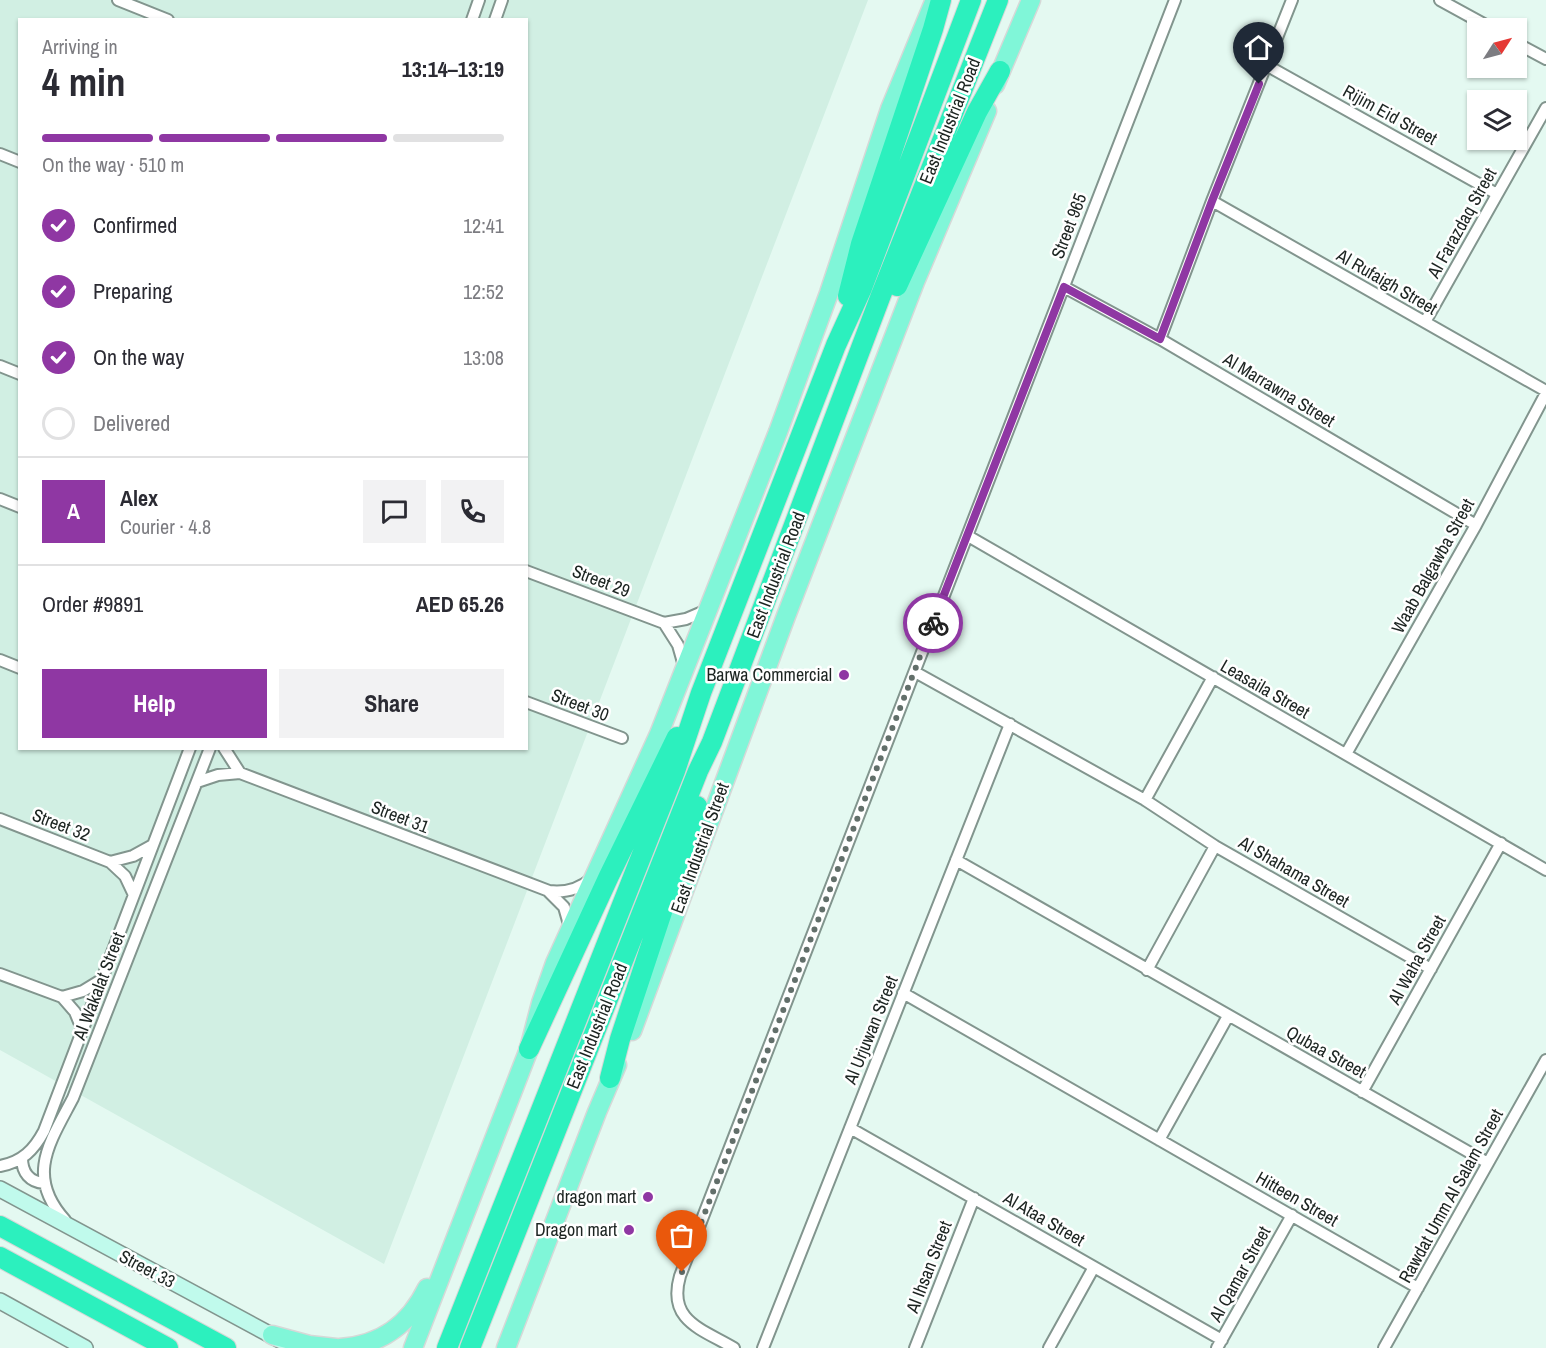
<!DOCTYPE html>
<html lang="en">
<head>
<meta charset="utf-8">
<style>
	body { margin:0; font-family:"Archivo Narrow",sans-serif; background:#f2f2f3; color:#2b2b33; height:100vh; display:flex; flex-direction:column; font-size:22px; white-space:nowrap }
	* { box-sizing:border-box; margin:0 }
	p { font-size:20px; color:#7c7c81 }
	.icon { flex:none; width:33px; height:33px; fill:none; stroke:currentColor; stroke-width:2; stroke-linecap:round; stroke-linejoin:round }
	.map { position:relative; flex:1; overflow:hidden }
	.panel { position:absolute; left:18px; top:18px; width:510px; height:732px; display:flex; flex-direction:column; background:#fff; border-radius:0px; box-shadow:0 2px 4px #0004 }
	.panel>* { flex:none }
	.needle { width:39px; rotate:54deg }
	.tools { position:absolute; left:1467px; top:18px; display:grid; gap:12px }
	.tools a { display:grid; place-items:center; width:60px; height:60px; border-radius:0px; background:#fff; box-shadow:0 2px 4px #0004; font-size:30px }
	.pin { position:absolute; display:grid; place-items:center; width:51px; height:51px; color:#fff; margin:-62px -26px; border-radius:50% 50% 50% 0; rotate:-45deg; box-shadow:0 0 6px #0007 }
	.pin .icon { rotate:45deg }
	.courier { position:absolute; display:grid; place-items:center; width:60px; height:60px; margin:-30px; border:4px solid #8f37a3; border-radius:50%; background:#fff; color:#222; box-shadow:0 2px 8px #0007 }
	.overview em { font-style:normal; font-weight:700 }
	.overview div { display:flex; flex-direction:column-reverse }
	.overview { display:flex; align-items:center; justify-content:space-between; height:102px; padding:0 24px }
	h1 { font-size:39px; font-weight:700; line-height:45px }
	.bar { display:grid; grid-template-columns:repeat(4,1fr); gap:9px 6px; align-content:center; height:72px; padding:0 24px }
	.bar i { height:8px; border-radius:4px; background:#e1e1e2 }
	.bar .active { background:#8f37a3 }
	.bar p { grid-column:span 4 }
	.line { display:flex; align-items:center; gap:15px; padding:0 24px; border-top:2px solid #e1e1e2 }
	.line div { flex:1 }
	.round { display:grid; place-items:center; flex:none; width:63px; height:63px; border-radius:0px; background:#f2f2f3 }
	ol { padding:0 24px; list-style:none }
	li { display:flex; align-items:center; gap:18px; height:66px }
	li p { margin-inline-start:auto }
	li .icon { padding:6px; border-radius:50%; background:#8f37a3; color:#fff; stroke-width:4 }
	li:last-child { color:#7c7c81 }
	li i { width:33px; height:33px; border:3px solid #e1e1e2; border-radius:50% }
	.action { display:flex; gap:12px; margin-top:auto; padding:12px 24px }
	.action a { flex:1; height:69px; border-radius:0px; background:#8f37a3; color:#fff; font-size:24px; font-weight:700; line-height:69px; text-align:center }
	.action a+a { background:#f2f2f3; color:#2b2b33 }
	.map>svg:first-child { display:block }
</style>
</head>
<body>
<div class="map">
<svg width="1546" height="1348" viewBox="0 0 1546 1348">
	<rect width="100%" height="100%" fill="#e4f9f1"/>
	<path fill="#d1efe3" fill-rule="evenodd" d="M 0,0 L 868,0 L 384,1264 L 0,1050 ZM 20,20 L 526,20 L 526,748 L 20,748 Z"/>
	<g fill="none" stroke-linecap="round" stroke-linejoin="round">
		<defs>
			<path id="street" d="M 118,0 L 168,20
				M 1440,0 L 1491,28
				M 472,20 L 479,0
				M 495,20 L 502,0
				M 1516,43 L 1546,59
				M 1266,65 L 1497,194
				M 0,154 L 20,162
				M 1212,201 L 1546,391
				M 1064,287 L 1160,339 L 1476,525
				M 1425,322 L 1546,108
				M 1160,339 L 1212,201 L 1292,0
				M 0,366 L 20,374
				M 0,499 L 20,507
				M 968,536 L 1546,870
				M 526,571 L 664,623 L 686,619 L 707,610
				M 664,623 L 678,645 L 684,666
				M 0,660 L 20,668
				M 915,672 L 1145,800 L 1215,846 L 1431,969
				M 526,702 L 622,738
				M 224,748 L 240,773
				M 1346,754 L 1476,525 L 1546,393
				M 197,782 L 218,775 L 240,773 L 549,891 C 565,893 578,890 591,879
				M 1145,800 L 1213,677
				M 0,819 L 110,862 L 125,876 L 134,895
				M 956,860 L 1488,1163
				M 110,862 L 133,856 L 153,845
				M 549,892 L 564,907 L 570,928
				M 1147,970 L 1215,846
				M 0,974 L 62,997 L 75,1012 L 82,1029
				M 903,993 L 1418,1288
				M 62,997 L 83,991 L 101,980
				M 1362,1092 L 1501,843
				M 850,1128 L 1222,1340
				M 1159,1140 L 1228,1016
				M 22,1158 C 22,1173 30,1182 44,1183
				M 0,1166 C 22,1162 34,1150 44,1131 L 190,748
				M 65,1220 C 25,1176 50,1142 73,1098 L 210,748
				M 734,1348 C 702,1329 667,1321 680,1276 L 1175,0
				M 763,1348 L 1010,724
				M 915,1348 L 974,1198
				M 1049,1348 L 1094,1267
				M 1217,1348 L 1292,1215
				M 1384,1348 L 1546,1060"/>
			<path id="secondary" d="M 0,1189 L 282,1341
				M 0,1301 L 85,1348"/>
			<path id="primary" d="M 995,85 L 1031,0
				M 632,1031 L 786,616 L 915,282 L 987,111
				M 272,1335 L 309,1345 L 336,1348
				M 340,1348 C 381,1345 409,1325 427,1288
				M 413,1348 L 529,1049 L 541,1003 L 555,963 L 659,734 L 778,432 L 829,293 L 890,109 L 934,2
				M 506,1348 L 597,1112 L 617,1065"/>
			<path id="highway" d="M 897,286 L 977,112 L 1000,71
				M 848,296 L 861,244 L 933,29 L 941,0
				M 529,1049 L 609,876 L 677,737
				M 610,1078 L 620,1039 L 697,806
				M 0,1226 L 226,1348
				M 0,1257 L 168,1348
				M 447,1348 L 675,771 L 701,693 L 836,345 L 862,288 L 971,0
				M 470,1348 L 698,771 L 712,742 L 881,295 L 998,0"/>
		</defs>
		<use href="#street" stroke="#82958e" stroke-width="14"/>
		<use href="#secondary" stroke="#82958e" stroke-width="18"/>
		<use href="#primary" stroke="#d6d8d7" stroke-width="21"/>
		<use href="#highway" stroke="#d6d8d7" stroke-width="22"/>
		<use href="#street" stroke="#fff" stroke-width="10"/>
		<use href="#secondary" stroke="#c0faec" stroke-width="15"/>
		<use href="#primary" stroke="#80f6d8" stroke-width="18"/>
		<use href="#highway" stroke="#2cf0be" stroke-width="20"/>
	</g>
	<g fill="none" stroke-linecap="round" stroke-linejoin="round">
		<path stroke="#626f6a" stroke-width="6" stroke-dasharray="0 10.8" d="M 682,1272 L 933,623"/>
		<path stroke="#8f37a3" stroke-width="8" d="M 933,623 L 1064,287 L 1160,339 L 1212,201 L 1259,84"/>
	</g>
	<g fill="#8f37a3" stroke="#fff" stroke-width="2">
		<circle cx="844" cy="675" r="6"/>
		<circle cx="648" cy="1197" r="6"/>
		<circle cx="629" cy="1230" r="6"/>
	</g>
	<g text-anchor="middle" stroke-width="5" stroke-linejoin="round" paint-order="stroke">
		<g font-size="18" fill="#1c2421" stroke="#fff">
			<text transform="translate(1390 115) rotate(29)" y="6">Rijim Eid Street</text>
			<text transform="translate(950 121) rotate(-68)" y="6">East Industrial Road</text>
			<text transform="translate(1462 223) rotate(-61)" y="6">Al Farazdaq Street</text>
			<text transform="translate(1069 226) rotate(-69)" y="6">Street 965</text>
			<text transform="translate(1387 282) rotate(30)" y="6">Al Rufaigh Street</text>
			<text transform="translate(1279 390) rotate(31)" y="6">Al Marrawna Street</text>
			<text transform="translate(1433 566) rotate(-61)" y="6">Waab Balgawba Street</text>
			<text transform="translate(776 575) rotate(-69)" y="6">East Industrial Road</text>
			<text transform="translate(601 581) rotate(21)" y="6">Street 29</text>
			<text transform="translate(1265 689) rotate(30)" y="6">Leasaila Street</text>
			<text transform="translate(580 705) rotate(21)" y="6">Street 30</text>
			<text transform="translate(400 817) rotate(21)" y="6">Street 31</text>
			<text transform="translate(61 825) rotate(21)" y="6">Street 32</text>
			<text transform="translate(700 848) rotate(-70)" y="6">East Industrial Street</text>
			<text transform="translate(1294 872) rotate(30)" y="6">Al Shahama Street</text>
			<text transform="translate(1417 960) rotate(-61)" y="6">Al Waha Street</text>
			<text transform="translate(99 986) rotate(-69)" y="6">Al Wakalat Street</text>
			<text transform="translate(597 1026) rotate(-68)" y="6">East Industrial Road</text>
			<text transform="translate(871 1030) rotate(-68)" y="6">Al Urjuwan Street</text>
			<text transform="translate(1326 1052) rotate(29)" y="6">Qubaa Street</text>
			<text transform="translate(1451 1196) rotate(-61)" y="6">Rawdat Umm Al Salam Street</text>
			<text transform="translate(1297 1199) rotate(30)" y="6">Hitteen Street</text>
			<text transform="translate(1044 1219) rotate(30)" y="6">Al Ataa Street</text>
			<text transform="translate(929 1267) rotate(-69)" y="6">Al Ihsan Street</text>
			<text transform="translate(147 1269) rotate(28)" y="6">Street 33</text>
			<text transform="translate(1240 1274) rotate(-61)" y="6">Al Qamar Street</text>
		</g>
		<g font-size="18" fill="#1c2421" stroke="#fff" text-anchor="end">
			<text x="832" y="681">Barwa Commercial</text>
			<text x="636" y="1203">dragon mart</text>
			<text x="617" y="1236">Dragon mart</text>
		</g>
	</g>
</svg>
<div class="tools">
<a><svg class="needle" viewBox="-14 -14 28 28"><path d="M0-13l5 13h-10z" fill="#e53935"/><path d="M0 13l5-13h-10z" fill="#7c7c81"/></svg></a>
<a><svg class="icon" aria-label="layers" viewBox="0 0 24 24"><path d="M12 4l9 5-9 5-9-5zM3 14l9 5 9-5"/></svg></a>
</div>
<div class="pin" style="left:682px;top:1272px;background:#ea580c"><svg class="icon" aria-label="bag" viewBox="0 0 24 24"><path d="M5 8h14l-1 12H6zM9 8a3 3 0 0 1 6 0"/></svg></div>
<div class="pin" style="left:1259px;top:84px;background:#1f2937"><svg class="icon" aria-label="home" viewBox="0 0 24 24"><path d="M3 11l9-7 9 7M6 9v11h12V9"/></svg></div>
<div class="courier" style="left:933px;top:623px"><svg class="icon" aria-label="bike" viewBox="0 0 24 24"><circle cx="6" cy="16" r="4"/><circle cx="18" cy="16" r="4"/><path d="M6 16l4-8h5l3 8M10 8l3 8H6M13 5h3"/></svg></div>
<section class="panel">
<div class="overview"><div><h1>4 min</h1><p>Arriving in</p></div><em>13:14–13:19</em></div>
<div class="bar"><i class="active"></i><i class="active"></i><i class="active"></i><i></i><p>On the way · 510 m</p></div>
<ol>
<li><svg class="icon" aria-label="check" viewBox="0 0 24 24"><path d="M5 12l5 5 9-10"/></svg>Confirmed<p>12:41</p></li>
<li><svg class="icon" aria-label="check" viewBox="0 0 24 24"><path d="M5 12l5 5 9-10"/></svg>Preparing<p>12:52</p></li>
<li><svg class="icon" aria-label="check" viewBox="0 0 24 24"><path d="M5 12l5 5 9-10"/></svg>On the way<p>13:08</p></li>
<li><i></i>Delivered</li>
</ol>
<div class="line" style="height:108px"><b class="round" style="background:#8f37a3;color:#fff">A</b><div><b>Alex</b><p>Courier · 4.8</p></div><a class="round"><svg class="icon" aria-label="chat" viewBox="0 0 24 24"><path d="M4 5h16v11H9l-5 4z"/></svg></a><a class="round"><svg class="icon" aria-label="phone" viewBox="0 0 24 24"><path d="M5 4h4l2 5-3 2q2 4 5 5l2-3 5 2v4C11 20 4 13 5 4z"/></svg></a></div>
<div class="line" style="height:78px"><div>Order #9891</div><b>AED 65.26</b></div>
<div class="action"><a>Help</a><a>Share</a></div>
</section>
</div>
</body>
</html>
